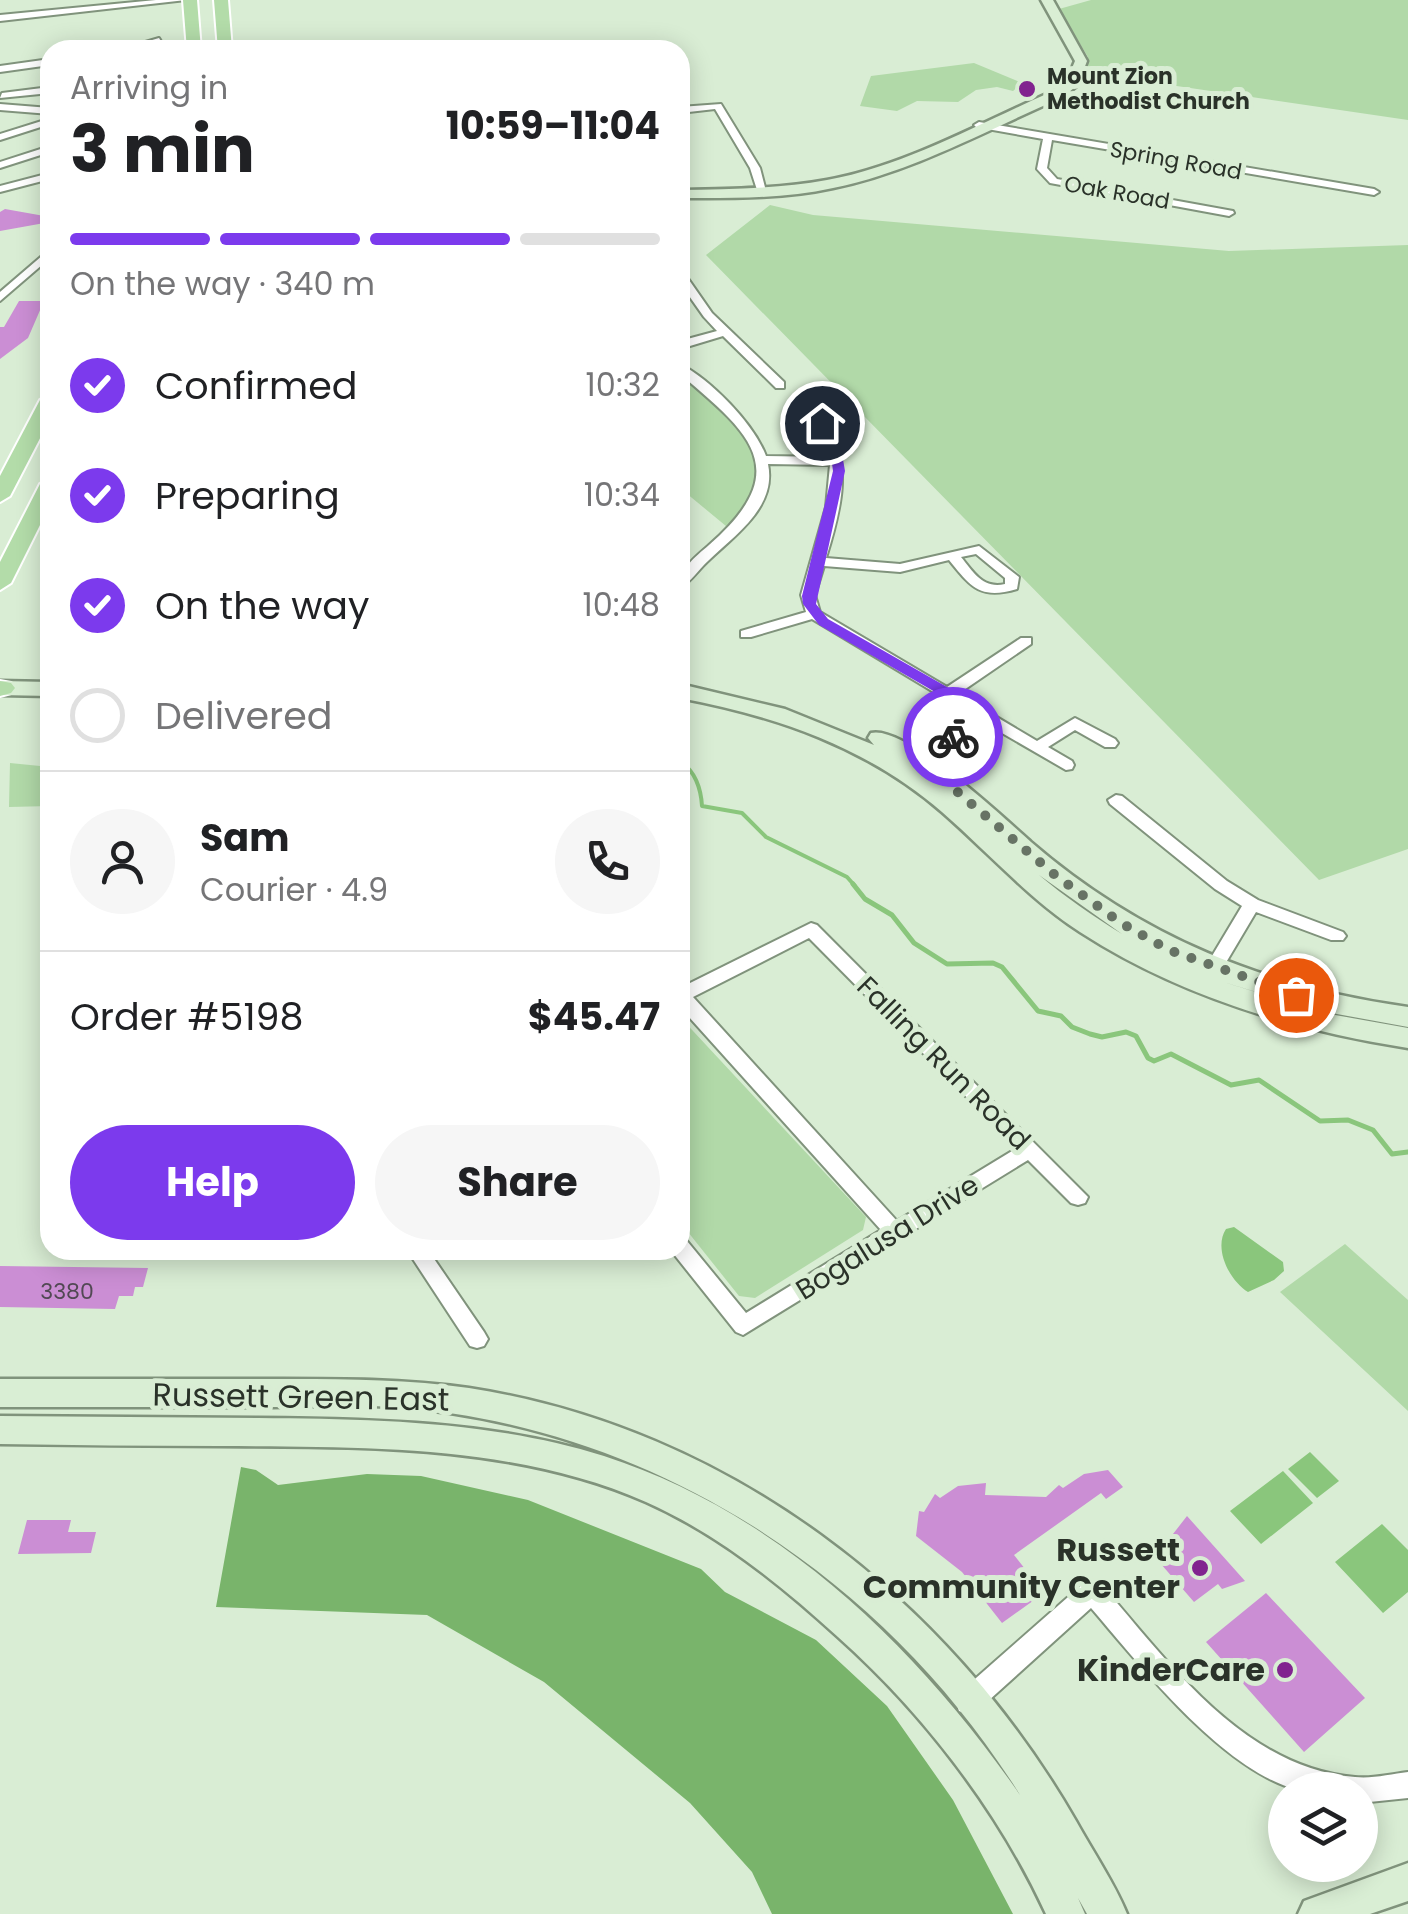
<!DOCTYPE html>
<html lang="en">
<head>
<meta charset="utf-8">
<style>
	body { margin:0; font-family:Poppins,sans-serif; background:#f6f6f6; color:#202124; height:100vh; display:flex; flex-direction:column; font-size:38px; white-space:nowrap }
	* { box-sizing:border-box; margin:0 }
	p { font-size:32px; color:#757577 }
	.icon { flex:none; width:55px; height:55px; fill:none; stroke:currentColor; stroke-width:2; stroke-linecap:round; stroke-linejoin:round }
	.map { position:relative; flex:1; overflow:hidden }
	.drawer { position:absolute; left:40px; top:40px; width:650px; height:1220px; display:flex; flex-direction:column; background:#fff; border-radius:30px; box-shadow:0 5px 25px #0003 }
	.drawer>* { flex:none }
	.buttons { position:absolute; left:1268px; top:1772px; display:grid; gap:20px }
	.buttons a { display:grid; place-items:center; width:110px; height:110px; border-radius:50%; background:#fff; box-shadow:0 5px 25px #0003; font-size:50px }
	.pin { position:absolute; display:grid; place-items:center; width:85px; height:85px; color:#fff; margin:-42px; border:5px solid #fff; border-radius:50%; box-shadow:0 2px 10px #0007 }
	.courier { position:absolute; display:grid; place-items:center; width:100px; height:100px; margin:-50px; border:8px solid #7c3aed; border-radius:50%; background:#fff; color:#222; box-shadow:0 2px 12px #0007 }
	.overview em { font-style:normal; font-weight:700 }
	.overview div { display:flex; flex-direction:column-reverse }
	.overview { display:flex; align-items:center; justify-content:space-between; height:170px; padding:0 30px }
	h1 { font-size:65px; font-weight:700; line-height:75px }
	.bar { display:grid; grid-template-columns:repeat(4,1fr); gap:15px 10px; align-content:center; height:120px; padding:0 30px }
	.bar i { height:12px; border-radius:8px; background:#e0e0e0 }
	.bar .selected { background:#7c3aed }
	.bar p { grid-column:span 4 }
	.line { display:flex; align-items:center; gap:25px; padding:0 30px; border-top:2px solid #e0e0e0 }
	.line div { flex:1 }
	.round { display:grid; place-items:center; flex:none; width:105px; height:105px; border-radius:52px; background:#f6f6f6 }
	ol { padding:0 30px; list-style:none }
	li { display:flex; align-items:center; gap:30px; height:110px }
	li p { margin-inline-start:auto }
	li .icon { padding:10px; border-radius:50%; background:#7c3aed; color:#fff; stroke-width:4 }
	li:last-child { color:#757577 }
	li i { width:55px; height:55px; border:5px solid #e0e0e0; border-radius:50% }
	.button { display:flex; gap:20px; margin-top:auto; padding:20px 30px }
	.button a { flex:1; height:115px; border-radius:60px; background:#7c3aed; color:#fff; font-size:40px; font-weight:700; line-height:115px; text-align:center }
	.button a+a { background:#f6f6f6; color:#202124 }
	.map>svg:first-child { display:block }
</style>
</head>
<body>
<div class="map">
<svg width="1408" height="1914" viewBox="0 0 1408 1914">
	<rect width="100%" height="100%" fill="#d9edd4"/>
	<path fill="#b1d9a8" d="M 1091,0 L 1408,0 L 1408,120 L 1088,73 L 1088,57 L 1059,9 Z
		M 974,63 L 1022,83 L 1013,91 L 997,87 L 976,90 L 958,102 L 917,101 L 897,111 L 860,106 L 871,76 Z
		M 770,205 L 813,215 L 1229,251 L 1408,245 L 1408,849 L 1319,880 L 706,255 Z
		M 680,368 L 741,421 L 764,471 L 732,531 L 680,488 Z
		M 10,763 L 50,767 L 50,806 L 9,807 Z
		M 680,1017 L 866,1217 L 863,1230 L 755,1298 L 739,1296 L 680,1222 Z
		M 1345,1244 L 1408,1300 L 1408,1411 L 1280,1292 Z"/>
	<path fill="#79b46b" d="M 241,1467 L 256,1470 L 278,1485 L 367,1474 L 421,1476 L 528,1500 L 701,1569 L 725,1592 L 816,1640 L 887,1706 L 953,1800 L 1013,1914 L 772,1914 L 752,1872 L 690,1803 L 544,1682 L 427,1615 L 216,1607 Z"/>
	<path fill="#8ac67c" d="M 1234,1227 L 1283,1262 L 1284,1271 L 1274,1280 L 1248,1292 C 1230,1281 1213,1249 1226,1229 Z
		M 1310,1452 L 1339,1481 L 1317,1498 L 1288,1469 Z
		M 1283,1471 L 1313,1503 L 1261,1544 L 1230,1511 Z
		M 1382,1524 L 1408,1550 L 1408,1592 L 1383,1613 L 1335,1562 Z"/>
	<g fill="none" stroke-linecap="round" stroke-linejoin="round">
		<path stroke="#8ac67c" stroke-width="4" d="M 680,762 C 695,770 701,789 702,806 L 742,813 L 766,837 L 847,877 L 855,886"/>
		<path stroke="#8ac67c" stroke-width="5" d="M 853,884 L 865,899 L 892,915 L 914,943 L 947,964 L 993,963 L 1002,967 L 1038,1011 L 1061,1016 L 1072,1027 L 1090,1034 L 1102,1037 L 1126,1032 L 1136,1036 L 1148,1058 L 1154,1061 L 1171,1054 L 1231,1085 L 1259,1080 L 1320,1121 L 1348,1120 L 1373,1130 L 1392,1154 L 1408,1152"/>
	</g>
	<path fill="#cb8ed4" d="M 5,209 L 50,217 L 50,222 L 0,231 L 0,212 Z
		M 19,301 L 44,301 L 28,338 L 0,359 L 0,327 L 4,327 Z
		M 0,1266 L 148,1268 L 143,1287 L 135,1287 L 133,1296 L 119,1296 L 115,1309 L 0,1307 Z
		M 1108,1470 L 1123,1487 L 1106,1499 L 1101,1493 L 1014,1555 L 1044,1593 L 1002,1623 L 962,1572 L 916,1536 L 919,1511 L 924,1512 L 935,1494 L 940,1498 L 958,1486 L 986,1483 L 985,1495 L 1046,1497 L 1059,1485 L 1063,1488 L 1084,1474 Z
		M 1187,1516 L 1245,1581 L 1222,1589 L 1218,1584 L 1194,1602 L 1154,1556 L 1178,1539 L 1173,1534 Z
		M 27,1520 L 71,1520 L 68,1532 L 96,1532 L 91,1553 L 18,1554 Z
		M 1266,1593 L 1365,1698 L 1304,1752 L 1206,1642 Z"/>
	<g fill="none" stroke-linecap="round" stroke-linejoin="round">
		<defs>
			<path id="street" d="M 156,0 L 186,0 L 0,21 L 0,15 Z
				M 159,38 L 162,43 L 133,50 L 118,50 Z
				M 50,59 L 50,65 L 0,72 L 0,66 Z
				M 50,87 L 50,93 L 0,98 L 2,93 Z
				M 0,104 L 50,108 L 50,114 L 0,110 Z
				M 721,104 L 760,168 L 767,195 L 758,193 L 750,168 L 715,109 L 680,113 L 680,107 Z
				M 45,120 L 50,120 L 50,124 L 0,140 L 0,134 Z
				M 979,122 L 1374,189 L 1379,192 L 1374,195 L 1052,140 L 1047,168 L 1057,179 L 1233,211 L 1234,213 L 1229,216 L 1050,183 L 1037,169 L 1043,139 L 976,127 L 974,125 Z
				M 50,146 L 50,152 L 0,168 L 0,162 Z
				M 50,173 L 50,179 L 0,192 L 0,186 Z
				M 50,249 L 50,258 L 0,301 L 0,292 Z
				M 685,279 L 689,280 L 712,313 L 784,382 L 784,388 L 776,388 L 723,336 L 680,349 L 680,341 L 717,331 L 704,317 L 680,283 Z
				M 680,364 C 711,380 754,424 766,456 L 829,457 L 826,441 L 816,423 L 826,420 C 853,464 841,510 826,558 L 900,564 L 979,546 L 1019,577 L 1017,589 C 980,600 971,587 949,560 L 900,572 L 824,566 L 815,595 L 820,612 L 947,687 L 1021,638 L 1031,638 L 1031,644 L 958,694 L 1037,741 L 1075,718 L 1115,739 L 1118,743 L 1115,747 L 1105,747 L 1075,730 L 1048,747 L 1072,761 L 1074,765 L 1072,769 L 1066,770 L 983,722 L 913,772 L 901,772 L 899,768 L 901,764 L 972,715 L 812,619 L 751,637 L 741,637 L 741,631 L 806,612 L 801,595 L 826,507 L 830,465 L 768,464 C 777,507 735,535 708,561 C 698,570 691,582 680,588 C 680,568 694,558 709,545 C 795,470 751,434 680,374 ZM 976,554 L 1005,578 L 1005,584 C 983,589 974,573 961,557 Z
				M 1116,795 L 1122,796 L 1227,881 L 1258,900 L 1343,932 L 1346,936 L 1343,940 L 1331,940 L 1256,912 L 1215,981 L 1203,981 L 1200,976 L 1242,906 L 1215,889 L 1110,804 L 1108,800 Z
				M 811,923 L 817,925 L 1088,1197 L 1085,1203 L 1078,1205 L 1071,1203 L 1028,1160 L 743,1335 L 736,1332 L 673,1253 L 671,1250 L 680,1250 L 680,1238 L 687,1241 L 746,1313 L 881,1230 L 680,1007 L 680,988 ZM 809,938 L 1017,1148 L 897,1221 L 693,997 Z
				M 407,1250 L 428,1250 L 484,1332 L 488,1339 L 484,1346 L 477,1348 L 470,1346 Z
				M 1092,1580 L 1100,1583 C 1168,1661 1243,1768 1355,1777 C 1372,1779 1391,1774 1408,1772 L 1408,1798 L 1360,1803 L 1360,1790 C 1341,1790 1316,1794 1298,1790 C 1223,1771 1140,1665 1091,1608 L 977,1711 L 968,1714 L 959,1711 L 956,1702 L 959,1693 L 1084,1583 Z"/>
			<path id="secondary" d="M 1041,0 L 1053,0 L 1087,61 L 1078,85 L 1061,98 C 987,130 912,172 833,188 C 783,199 731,198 680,198 L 680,190 C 729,189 778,189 827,180 C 905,166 980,123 1051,92 L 1067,80 L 1075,61 Z
				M 0,681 L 50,682 L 50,696 L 0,695 Z
				M 680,684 L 785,709 L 874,745 L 868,738 L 871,733 C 904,724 1004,818 1031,842 C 1141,937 1265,987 1408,1007 L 1408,1027 L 1315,1010 L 1220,981 L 1324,1013 L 1408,1028 L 1408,1048 C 1292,1030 1179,996 1080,932 C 1029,899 988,852 942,812 C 867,747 776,716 680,698 ZM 1039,875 L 1122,934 C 1093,916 1065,897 1039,875 Z
				M 0,1379 C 86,1379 172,1379 257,1379 C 328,1379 398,1378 469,1388 C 728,1428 947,1597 1076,1821 C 1093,1852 1114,1882 1127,1914 L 1087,1914 L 1078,1898 L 1085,1914 L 1046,1914 C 998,1810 923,1713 838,1637 C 780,1584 718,1534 646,1502 C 515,1444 361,1447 220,1446 C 147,1446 73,1445 0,1444 L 0,1416 C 86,1417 172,1417 258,1418 C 373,1419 493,1421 604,1456 C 778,1512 918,1647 1020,1795 C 885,1577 651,1425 394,1407 C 351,1404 308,1407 265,1407 C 177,1407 88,1407 0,1407 Z
				M 1408,1863 L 1408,1901 L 1370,1914 L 1298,1914 L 1304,1901 Z"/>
			<path id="primary" d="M 183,0 L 197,0 L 201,50 L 187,50 Z
				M 214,0 L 228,0 L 232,50 L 218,50 Z
				M 50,394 L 50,419 L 10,496 L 0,502 L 0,476 L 40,400 Z
				M 50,478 L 50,505 L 11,583 L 0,590 L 0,562 L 40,484 Z
				M 0,681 L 11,683 L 15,688 L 11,693 L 0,696 Z"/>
		</defs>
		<use href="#street" stroke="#80937c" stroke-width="4"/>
		<use href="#secondary" stroke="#80937c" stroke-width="5"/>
		<use href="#primary" stroke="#fff" stroke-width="4"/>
		<use href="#street" fill="#fff" fill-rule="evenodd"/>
		<use href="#secondary" fill="#d9eed4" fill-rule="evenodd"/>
		<use href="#primary" fill="#b3dca9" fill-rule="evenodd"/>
	</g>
	<path fill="#7c3aed" d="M 818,421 L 826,421 L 840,442 L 845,471 L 816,604 L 828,619 L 989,711 L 989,718 L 958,740 L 946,737 L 975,715 L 819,625 L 803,604 L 802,596 L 833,471 L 829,442 Z"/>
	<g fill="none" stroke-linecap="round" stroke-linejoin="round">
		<path stroke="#677365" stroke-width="10" stroke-dasharray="0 18" d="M 953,737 L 920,760 L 1055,875 L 1121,923 L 1169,950 L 1296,995"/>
	</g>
	<g fill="#81238f" stroke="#d9edd4" stroke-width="4">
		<circle cx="1027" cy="89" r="10"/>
		<circle cx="1200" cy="1568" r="10"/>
		<circle cx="1285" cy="1670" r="10"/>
	</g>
	<g text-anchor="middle" stroke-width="10" stroke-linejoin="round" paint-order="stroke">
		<g font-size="22" font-weight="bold" fill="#2a3229" stroke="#d9edd4" text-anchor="start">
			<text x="1047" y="84">Mount Zion<tspan x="1047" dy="25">Methodist Church</tspan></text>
		</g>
		<g font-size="22" fill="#2a3229" stroke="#d9edd4">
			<text transform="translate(1176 160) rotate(10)" y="8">Spring Road</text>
			<text transform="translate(1117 192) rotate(10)" y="8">Oak Road</text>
		</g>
		<g font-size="22" fill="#524954">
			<text x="67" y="1299">3380</text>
		</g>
		<g font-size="28" fill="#2a3229" stroke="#d9edd4">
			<text transform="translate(944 1063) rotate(45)" y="10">Falling Run Road</text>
			<text transform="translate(887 1237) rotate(-32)" y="10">Bogalusa Drive</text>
		</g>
		<g font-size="32" fill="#2a3229" stroke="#d9edd4">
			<text transform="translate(301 1397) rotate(1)" y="11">Russett Green East</text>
		</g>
		<g font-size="32" font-weight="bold" fill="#2a3229" stroke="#d9edd4" text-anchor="end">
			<text x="1180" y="1561">Russett<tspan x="1180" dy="37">Community Center</tspan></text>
			<text x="1265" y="1681">KinderCare</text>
		</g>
	</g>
</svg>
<div class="buttons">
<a><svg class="icon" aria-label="layers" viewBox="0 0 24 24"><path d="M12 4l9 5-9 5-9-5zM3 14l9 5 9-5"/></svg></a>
</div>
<div class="pin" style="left:1296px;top:995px;background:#ea580c"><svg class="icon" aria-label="bag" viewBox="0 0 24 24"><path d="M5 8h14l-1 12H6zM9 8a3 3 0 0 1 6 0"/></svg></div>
<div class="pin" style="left:822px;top:423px;background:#1f2937"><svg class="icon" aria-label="home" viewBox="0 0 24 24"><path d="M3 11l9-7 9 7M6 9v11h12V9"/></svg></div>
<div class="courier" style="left:953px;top:737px"><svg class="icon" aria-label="bike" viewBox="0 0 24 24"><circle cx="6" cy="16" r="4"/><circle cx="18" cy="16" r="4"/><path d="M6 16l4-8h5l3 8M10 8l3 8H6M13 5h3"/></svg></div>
<section class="drawer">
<div class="overview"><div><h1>3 min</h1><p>Arriving in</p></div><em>10:59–11:04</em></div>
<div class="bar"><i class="selected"></i><i class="selected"></i><i class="selected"></i><i></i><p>On the way · 340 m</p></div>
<ol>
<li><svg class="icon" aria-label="check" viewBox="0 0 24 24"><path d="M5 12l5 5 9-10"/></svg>Confirmed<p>10:32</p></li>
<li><svg class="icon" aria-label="check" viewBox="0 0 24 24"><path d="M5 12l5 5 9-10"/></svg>Preparing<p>10:34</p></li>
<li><svg class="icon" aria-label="check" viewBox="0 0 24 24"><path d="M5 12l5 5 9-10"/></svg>On the way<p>10:48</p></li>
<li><i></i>Delivered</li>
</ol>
<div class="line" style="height:180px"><a class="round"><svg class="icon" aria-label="person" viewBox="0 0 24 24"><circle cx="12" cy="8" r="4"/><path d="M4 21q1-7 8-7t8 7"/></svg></a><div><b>Sam</b><p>Courier · 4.9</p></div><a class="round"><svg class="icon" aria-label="phone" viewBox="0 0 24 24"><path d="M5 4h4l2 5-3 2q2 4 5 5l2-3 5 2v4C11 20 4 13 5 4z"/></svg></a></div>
<div class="line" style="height:130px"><div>Order #5198</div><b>$45.47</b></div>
<div class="button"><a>Help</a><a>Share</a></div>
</section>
</div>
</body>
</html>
